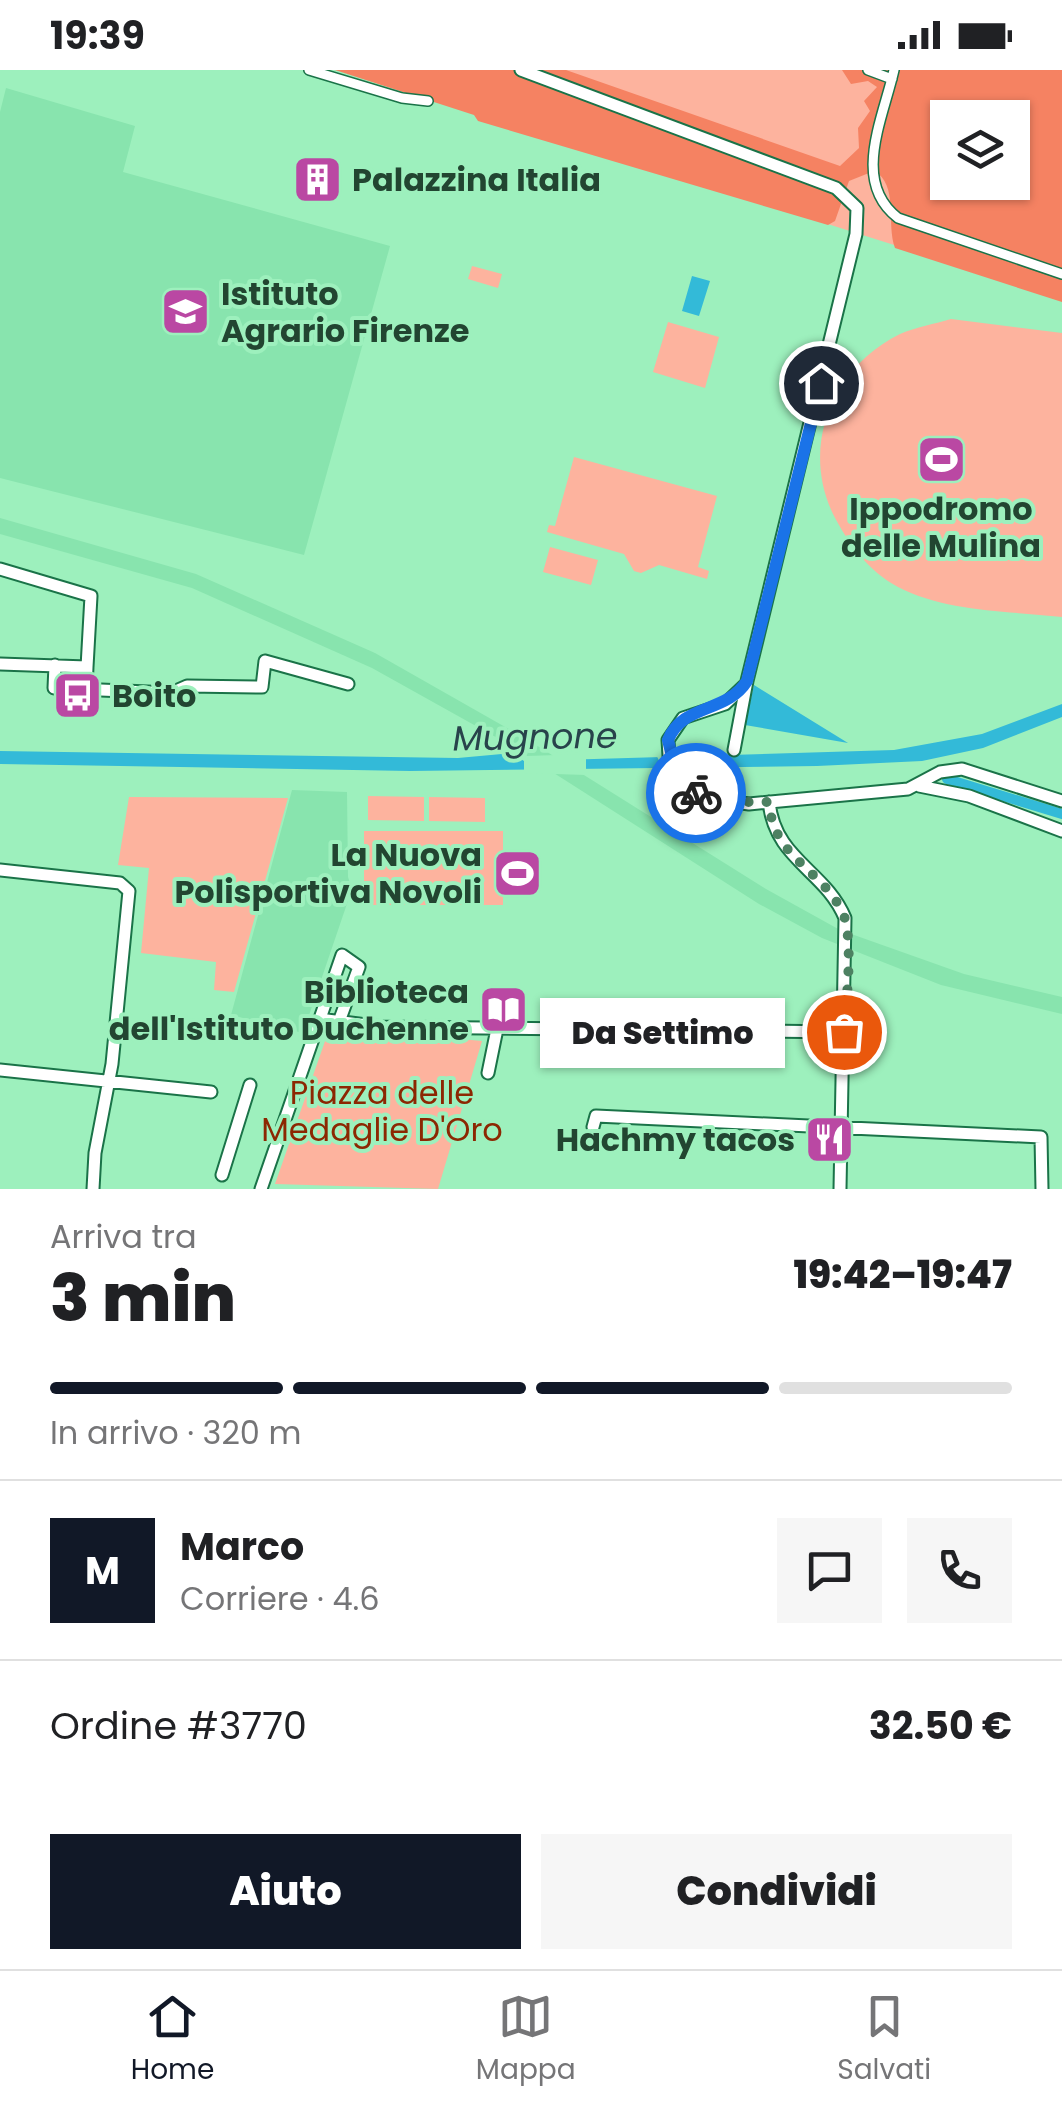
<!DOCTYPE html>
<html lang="it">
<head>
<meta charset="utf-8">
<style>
	body { margin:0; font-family:Poppins,sans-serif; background:#f6f6f6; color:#202124; height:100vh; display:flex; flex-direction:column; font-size:38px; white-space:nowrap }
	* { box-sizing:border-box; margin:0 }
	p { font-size:32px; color:#757577 }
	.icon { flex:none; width:55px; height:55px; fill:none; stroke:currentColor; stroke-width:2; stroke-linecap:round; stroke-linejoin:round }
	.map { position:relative; height:1119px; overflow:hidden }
	.sheet { display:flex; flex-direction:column; background:#fff; flex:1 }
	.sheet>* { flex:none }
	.buttons { position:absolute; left:930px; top:30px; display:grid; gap:20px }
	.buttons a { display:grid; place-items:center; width:100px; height:100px; border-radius:0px; background:#fff; box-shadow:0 2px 8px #0004; font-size:50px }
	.pin { position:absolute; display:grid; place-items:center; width:85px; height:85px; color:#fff; margin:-42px; border:5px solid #fff; border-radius:50%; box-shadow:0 2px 10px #0007 }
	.courier { position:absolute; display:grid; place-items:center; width:100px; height:100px; margin:-50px; border:8px solid #1a73e8; border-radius:50%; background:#fff; color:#222; box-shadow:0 2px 12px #0007 }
	.bubble { position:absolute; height:70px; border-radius:0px; background:#fff; box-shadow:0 2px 8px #0004; font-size:32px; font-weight:800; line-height:70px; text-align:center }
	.summary em { font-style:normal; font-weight:800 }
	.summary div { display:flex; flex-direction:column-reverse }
	.summary { display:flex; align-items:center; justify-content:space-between; height:170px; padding:0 50px }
	h1 { font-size:65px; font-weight:800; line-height:75px }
	.bar { display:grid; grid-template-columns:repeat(4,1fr); gap:15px 10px; align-content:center; height:120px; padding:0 50px }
	.bar i { height:12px; border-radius:8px; background:#e0e0e0 }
	.bar .selected { background:#111827 }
	.bar p { grid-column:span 4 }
	.line { display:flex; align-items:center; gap:25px; padding:0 50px; border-top:2px solid #e0e0e0 }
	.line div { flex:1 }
	.round { display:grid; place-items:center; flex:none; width:105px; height:105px; border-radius:0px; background:#f6f6f6 }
	.cta { display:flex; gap:20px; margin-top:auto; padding:20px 50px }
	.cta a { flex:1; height:115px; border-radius:0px; background:#111827; color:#fff; font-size:40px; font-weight:800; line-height:115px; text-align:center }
	.cta a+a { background:#f6f6f6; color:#202124 }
	.status { display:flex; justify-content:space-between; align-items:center; height:70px; padding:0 50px; background:#fff; direction:ltr }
	.status svg { height:28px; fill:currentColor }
	.tab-bar { display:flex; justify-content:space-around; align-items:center; height:140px; border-top:2px solid #e0e0e0; background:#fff; font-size:28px; color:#757577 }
	.tab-bar a { display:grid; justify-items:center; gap:5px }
	.tab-bar .selected { color:#111827 }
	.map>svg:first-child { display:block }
</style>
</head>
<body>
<div class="status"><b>19:39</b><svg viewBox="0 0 49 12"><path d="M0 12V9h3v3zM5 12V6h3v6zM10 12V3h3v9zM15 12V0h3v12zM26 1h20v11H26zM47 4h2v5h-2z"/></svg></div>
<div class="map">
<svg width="1062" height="1119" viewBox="0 0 1062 1119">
	<rect width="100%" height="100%" fill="#9df0bd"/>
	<path fill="#88e4ae" d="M 6,18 L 135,56 L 123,102 L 390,176 L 304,485 L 0,408 L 0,42 Z
		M 0,448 L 196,504 L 375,583 L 528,670 L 766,819 L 840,860 L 964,904 L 1062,927 L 1062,944 L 941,915 L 822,868 L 759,834 L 510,675 L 372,598 L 192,518 L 0,464 Z
		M 292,720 L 347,722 L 348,807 L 352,819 L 303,963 L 231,945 Z"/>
	<path fill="#fdb39e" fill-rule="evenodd" d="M 340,0 L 1062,0 L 1062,228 ZM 948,48 L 1012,48 L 1012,112 L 948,112 Z
		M 472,196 L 502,204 L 498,218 L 468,209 Z
		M 951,249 L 1062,263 L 1062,547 C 1009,541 946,542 898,517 C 868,501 848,473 833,444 C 800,375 833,297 900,264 C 916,257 935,254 951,249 Z
		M 668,252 L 719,267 L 705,318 L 653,302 Z
		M 574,387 L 717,426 L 698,497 L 709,501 L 707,509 L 659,495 L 641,503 L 634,501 L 624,484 L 547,462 L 549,455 L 555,456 Z
		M 550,477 L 598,490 L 591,515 L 543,502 Z
		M 368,726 L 424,727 L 424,751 L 368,750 Z
		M 129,727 L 288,728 L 234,922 L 214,920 L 216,892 L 141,883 L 149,798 L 118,795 Z
		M 429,727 L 485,728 L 485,752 L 429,751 Z
		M 364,761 L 503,761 L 503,835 L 364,835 Z
		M 330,957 L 482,971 L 438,1119 L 275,1114 Z"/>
	<path fill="#f58262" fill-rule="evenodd" d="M 335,0 L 566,0 L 840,96 L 859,78 L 858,58 L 870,41 L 864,31 L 877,17 L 868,11 L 851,14 L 842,0 L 1062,0 L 1062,232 L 895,178 C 886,154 899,114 874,101 L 849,111 L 835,151 L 828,155 L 478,51 L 474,45 ZM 948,48 L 1012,48 L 1012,112 L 948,112 Z"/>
	<path fill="#33bad8" d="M 692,206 L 710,211 L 699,246 L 682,241 Z
		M 754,615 L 848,673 L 745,655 Z
		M 1062,634 L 1062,647 L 983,678 L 922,691 L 817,696 L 410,701 L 0,694 L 0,681 L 458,688 L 514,683 L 526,691 L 894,680 L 982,664 Z"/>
	<path fill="#9df0bd" d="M 516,678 L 527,686 L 586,684 L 586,705 L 524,703 L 524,691 L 507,680 Z
		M 655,682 L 688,683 L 697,702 L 665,704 Z"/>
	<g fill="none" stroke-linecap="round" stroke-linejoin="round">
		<path stroke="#33bad8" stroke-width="10" d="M 947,709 L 1062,744"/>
		<defs>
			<path id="pedestrian" d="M 309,0 L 402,28 L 428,31
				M 868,0 L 892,9
				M 894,0 C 883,49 851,112 898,148 L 1062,204"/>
			<path id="minor" d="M 521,0 L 836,118 L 857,138 L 856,164 L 747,611 L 734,680
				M 0,499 L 91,526 L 87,597
				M 0,594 L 87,597 L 86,620
				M 55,595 L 54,618 L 171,623 L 187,616 L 262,617 L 265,591 L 348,614
				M 744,616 L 725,634 L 683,648 L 668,670 L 669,686 L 682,710 L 708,728 L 749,734 L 908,719 L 940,702 L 962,699 L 1062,731
				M 919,716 L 969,726 L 1062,761
				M 769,732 C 775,790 825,800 845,848 L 840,1119
				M 0,800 L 120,813 L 129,821 L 112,994 L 95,1083 L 93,1119
				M 319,949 L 383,957 L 845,962
				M 0,1000 L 211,1022
				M 488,1003 L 497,959
				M 593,1057 L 596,1046 L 1041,1067 L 1042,1119
				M 222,1105 L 250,1015
				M 261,1119 L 342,885 L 359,897 L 340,949"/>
		</defs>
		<use href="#pedestrian" stroke="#1a7348" stroke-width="12"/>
		<use href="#minor" stroke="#1a7348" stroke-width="15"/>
		<use href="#pedestrian" stroke="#fff" stroke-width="9"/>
		<use href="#minor" stroke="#fff" stroke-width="11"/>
	</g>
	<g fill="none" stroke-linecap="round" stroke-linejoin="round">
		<path stroke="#4d8162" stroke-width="10" stroke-dasharray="0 18" d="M 696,723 L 724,732 L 769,732 C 773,787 817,796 841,839 C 855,863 846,933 844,962"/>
		<path stroke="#1a73e8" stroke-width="12" d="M 696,723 L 676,702 L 668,670 C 683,633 726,644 747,611 L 821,313"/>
	</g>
	<defs>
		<symbol id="building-square" viewBox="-11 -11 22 22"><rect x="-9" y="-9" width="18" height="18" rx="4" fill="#ba48a3" stroke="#9df0bd"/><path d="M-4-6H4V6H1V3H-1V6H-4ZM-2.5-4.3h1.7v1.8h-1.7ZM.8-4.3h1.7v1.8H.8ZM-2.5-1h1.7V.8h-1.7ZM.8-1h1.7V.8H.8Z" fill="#fff"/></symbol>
		<symbol id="school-square" viewBox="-11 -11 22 22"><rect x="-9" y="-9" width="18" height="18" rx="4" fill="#ba48a3" stroke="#9df0bd"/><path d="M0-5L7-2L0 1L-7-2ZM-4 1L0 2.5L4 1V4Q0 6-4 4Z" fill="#fff"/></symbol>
		<symbol id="stadium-square" viewBox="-11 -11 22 22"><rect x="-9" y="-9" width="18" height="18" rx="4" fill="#ba48a3" stroke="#9df0bd"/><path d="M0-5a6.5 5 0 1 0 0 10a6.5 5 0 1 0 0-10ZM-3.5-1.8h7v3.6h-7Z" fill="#fff"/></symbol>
		<symbol id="bus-square" viewBox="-11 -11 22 22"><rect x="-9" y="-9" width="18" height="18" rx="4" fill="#ba48a3" stroke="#9df0bd"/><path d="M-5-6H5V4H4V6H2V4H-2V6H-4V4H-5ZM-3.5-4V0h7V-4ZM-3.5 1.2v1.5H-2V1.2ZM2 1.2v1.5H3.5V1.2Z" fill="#fff"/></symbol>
		<symbol id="library-square" viewBox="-11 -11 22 22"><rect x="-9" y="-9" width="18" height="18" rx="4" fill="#ba48a3" stroke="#9df0bd"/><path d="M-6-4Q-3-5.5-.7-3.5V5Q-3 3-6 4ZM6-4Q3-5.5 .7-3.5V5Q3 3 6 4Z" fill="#fff"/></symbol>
		<symbol id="restaurant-square" viewBox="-11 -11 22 22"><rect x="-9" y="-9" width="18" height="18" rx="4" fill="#ba48a3" stroke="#9df0bd"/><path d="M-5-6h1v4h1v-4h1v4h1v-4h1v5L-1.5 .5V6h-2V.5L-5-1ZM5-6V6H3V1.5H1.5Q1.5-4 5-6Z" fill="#fff"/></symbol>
	</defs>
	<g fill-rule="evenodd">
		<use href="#building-square" x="290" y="82" width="55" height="55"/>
		<use href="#school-square" x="158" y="214" width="55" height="55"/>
		<use href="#stadium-square" x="914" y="362" width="55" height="55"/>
		<use href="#bus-square" x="50" y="598" width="55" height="55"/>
		<use href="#stadium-square" x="490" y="776" width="55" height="55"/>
		<use href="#library-square" x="476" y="912" width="55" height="55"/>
		<use href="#restaurant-square" x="802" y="1042" width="55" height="55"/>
	</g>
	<g text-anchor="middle" stroke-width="8" stroke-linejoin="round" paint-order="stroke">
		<g font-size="32" font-weight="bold" fill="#224531" stroke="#9df0bd" text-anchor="start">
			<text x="352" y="121">Palazzina Italia</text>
			<text x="221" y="235">Istituto<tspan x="221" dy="37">Agrario Firenze</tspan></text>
			<text x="941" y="450" text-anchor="middle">Ippodromo<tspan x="941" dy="37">delle Mulina</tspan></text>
			<text x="112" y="637">Boito</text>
			<text x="482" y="796" text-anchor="end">La Nuova<tspan x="482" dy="37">Polisportiva Novoli</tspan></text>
			<text x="469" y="933" text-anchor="end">Biblioteca<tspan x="469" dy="37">dell'Istituto Duchenne</tspan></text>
			<text x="795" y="1081" text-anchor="end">Hachmy tacos</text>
		</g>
		<g font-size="32" fill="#8c2702" stroke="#9df0bd">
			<text x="382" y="1034">Piazza delle<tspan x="382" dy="37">Medaglie D'Oro</tspan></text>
		</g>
		<g font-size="35" font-style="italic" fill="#28434b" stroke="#9df0bd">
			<text transform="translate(535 667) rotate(-1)" y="12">Mugnone</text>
		</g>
	</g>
</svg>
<div class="buttons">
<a><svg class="icon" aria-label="layers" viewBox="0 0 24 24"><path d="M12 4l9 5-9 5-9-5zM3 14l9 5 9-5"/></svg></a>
</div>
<div class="pin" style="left:844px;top:962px;background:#ea580c"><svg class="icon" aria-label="bag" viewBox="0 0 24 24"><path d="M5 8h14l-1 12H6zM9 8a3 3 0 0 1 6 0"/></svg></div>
<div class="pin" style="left:821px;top:313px;background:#1f2937"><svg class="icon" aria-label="home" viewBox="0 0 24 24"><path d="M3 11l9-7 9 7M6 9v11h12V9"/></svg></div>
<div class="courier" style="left:696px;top:723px"><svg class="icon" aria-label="bike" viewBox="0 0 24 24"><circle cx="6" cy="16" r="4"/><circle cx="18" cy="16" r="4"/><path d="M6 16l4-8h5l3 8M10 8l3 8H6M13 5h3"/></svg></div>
<div class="bubble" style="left:540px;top:928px;width:245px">Da Settimo</div>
</div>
<section class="sheet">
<div class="summary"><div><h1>3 min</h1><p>Arriva tra</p></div><em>19:42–19:47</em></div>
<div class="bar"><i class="selected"></i><i class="selected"></i><i class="selected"></i><i></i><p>In arrivo · 320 m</p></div>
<div class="line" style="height:180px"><b class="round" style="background:#111827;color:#fff">M</b><div><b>Marco</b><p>Corriere · 4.6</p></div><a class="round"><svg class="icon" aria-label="chat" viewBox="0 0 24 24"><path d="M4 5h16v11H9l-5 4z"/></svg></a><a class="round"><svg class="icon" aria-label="phone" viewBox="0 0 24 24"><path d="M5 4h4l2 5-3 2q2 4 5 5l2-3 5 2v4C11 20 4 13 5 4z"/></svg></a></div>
<div class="line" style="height:130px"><div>Ordine #3770</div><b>32.50 €</b></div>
<div class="cta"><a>Aiuto</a><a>Condividi</a></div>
</section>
<nav class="tab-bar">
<a class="selected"><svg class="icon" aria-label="home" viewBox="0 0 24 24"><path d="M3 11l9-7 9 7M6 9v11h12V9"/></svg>Home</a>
<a><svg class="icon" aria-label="map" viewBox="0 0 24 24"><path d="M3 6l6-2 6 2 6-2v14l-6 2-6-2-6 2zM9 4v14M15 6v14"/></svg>Mappa</a>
<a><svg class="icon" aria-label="saved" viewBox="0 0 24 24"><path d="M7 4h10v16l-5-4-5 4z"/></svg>Salvati</a>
</nav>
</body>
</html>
